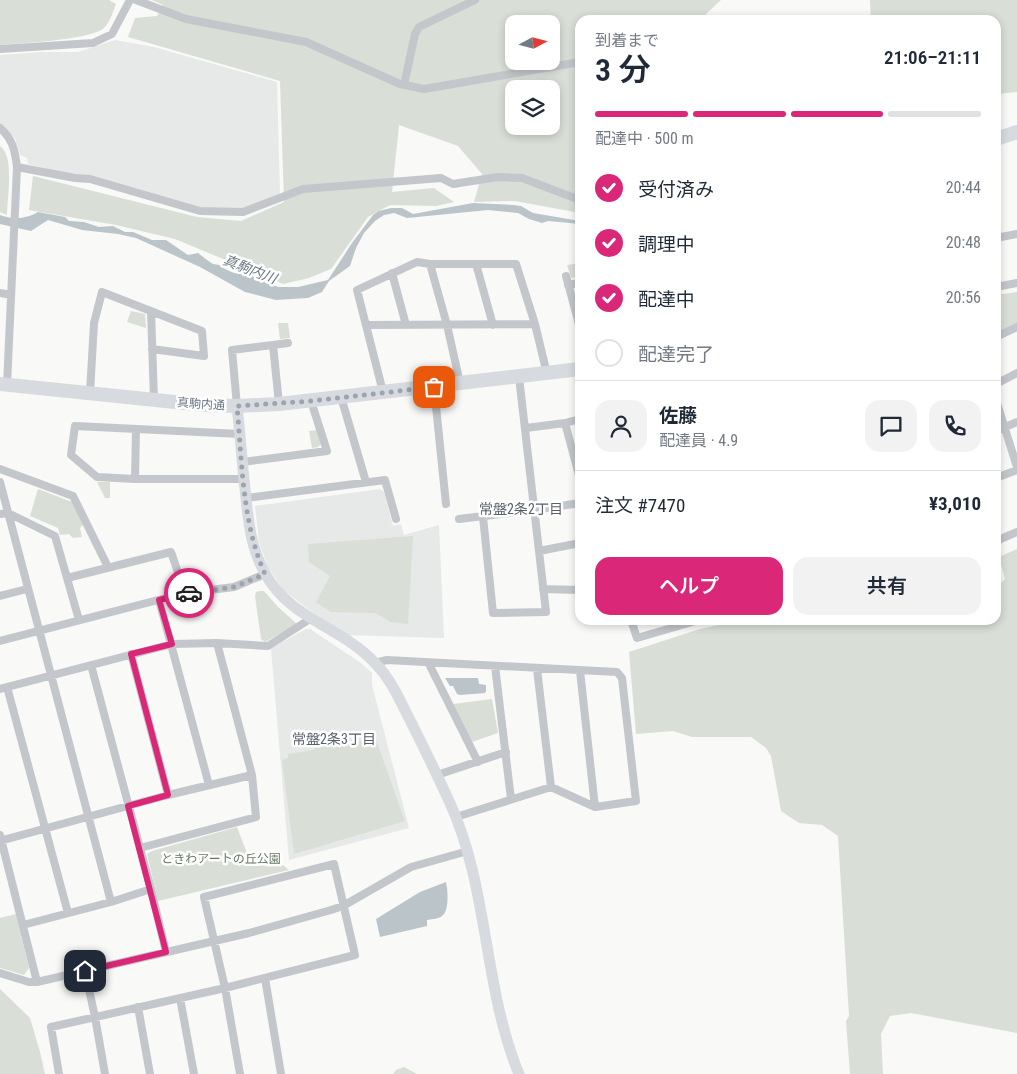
<!DOCTYPE html>
<html lang="ja">
<head>
<meta charset="utf-8">
<style>
	body { margin:0; font-family:"Roboto Condensed","Noto Sans JP",sans-serif; background:#f2f2f3; color:#1f2937; height:100vh; display:flex; flex-direction:column; font-size:19px; white-space:nowrap }
	* { box-sizing:border-box; margin:0 }
	p { font-size:16px; color:#747a83 }
	.icon { flex:none; width:28px; height:28px; fill:none; stroke:currentColor; stroke-width:2; stroke-linecap:round; stroke-linejoin:round }
	.map { position:relative; flex:1; overflow:hidden }
	.side { position:absolute; left:575px; top:15px; width:426px; height:610px; display:flex; flex-direction:column; background:#fff; border-radius:15px; box-shadow:0 2px 8px #0003 }
	.side>* { flex:none }
	.needle { width:32px; rotate:83deg }
	.controls { position:absolute; left:505px; top:15px; display:grid; gap:10px }
	.controls a { display:grid; place-items:center; width:55px; height:55px; border-radius:10px; background:#fff; box-shadow:0 2px 8px #0003; font-size:25px }
	.pin { position:absolute; display:grid; place-items:center; width:42px; height:42px; color:#fff; margin:-21px; border-radius:10px; box-shadow:0 2px 8px #0006 }
	.courier { position:absolute; display:grid; place-items:center; width:50px; height:50px; margin:-25px; border:4px solid #db2777; border-radius:50%; background:#fff; color:#222; box-shadow:0 1px 6px #0007 }
	.head em { font-style:normal; font-weight:600 }
	.head div { display:flex; flex-direction:column-reverse }
	.head { display:flex; align-items:center; justify-content:space-between; height:85px; padding:0 20px }
	h1 { font-size:32px; font-weight:600; line-height:38px }
	.bar { display:grid; grid-template-columns:repeat(4,1fr); gap:8px 5px; align-content:center; height:60px; padding:0 20px }
	.bar i { height:6px; border-radius:4px; background:#e0e1e3 }
	.bar .current { background:#db2777 }
	.bar p { grid-column:span 4 }
	.line { display:flex; align-items:center; gap:12px; padding:0 20px; border-top:1px solid #e0e1e3 }
	.line div { flex:1 }
	.round { display:grid; place-items:center; flex:none; width:52px; height:52px; border-radius:15px; background:#f2f2f3 }
	ol { padding:0 20px; list-style:none }
	li { display:flex; align-items:center; gap:15px; height:55px }
	li p { margin-inline-start:auto }
	li .icon { padding:5px; border-radius:50%; background:#db2777; color:#fff; stroke-width:4 }
	li:last-child { color:#747a83 }
	li i { width:28px; height:28px; border:2px solid #e0e1e3; border-radius:50% }
	.cta { display:flex; gap:10px; margin-top:auto; padding:10px 20px }
	.cta a { flex:1; height:58px; border-radius:15px; background:#db2777; color:#fff; font-size:20px; font-weight:600; line-height:58px; text-align:center }
	.cta a+a { background:#f2f2f3; color:#1f2937 }
	.map>svg:first-child { display:block }
</style>
</head>
<body>
<div class="map">
<svg width="1017" height="1074" viewBox="0 0 1017 1074">
	<rect width="100%" height="100%" fill="#f9f9f7"/>
	<path fill="#e7e8e8" d="M 115,40 L 154,47 L 277,82 L 280,196 L 240,209 L 201,208 L 28,164 L 27,158 L 20,155 L 15,138 L 0,126 L 0,55 L 42,52 L 78,52 Z
		M 380,489 L 384,492 L 393,526 L 401,524 L 404,535 L 439,525 L 444,638 L 346,635 L 328,624 L 283,590 L 267,565 L 259,542 L 255,506 Z
		M 306,629 L 310,629 L 361,663 L 372,673 L 372,685 L 409,828 L 289,860 L 271,649 L 273,647 Z"/>
	<path fill="#d9ded7" fill-rule="evenodd" d="M 0,0 L 109,0 L 116,4 C 113,12 110,22 104,28 C 91,40 20,43 0,45 Z
		M 152,0 L 721,0 L 707,13 L 703,20 L 580,20 L 580,213 L 515,201 L 474,202 L 482,174 L 458,146 L 399,125 L 392,192 L 434,188 L 454,202 L 436,206 L 390,205 L 368,217 L 331,269 L 309,278 L 283,284 L 175,239 L 116,225 L 29,210 L 33,176 L 197,217 L 241,221 L 284,202 L 280,81 L 128,37 L 135,18 L 157,16 L 163,5 ZM 514,24 L 551,24 L 551,61 L 514,61 ZM 514,89 L 551,89 L 551,126 L 514,126 Z
		M 870,0 L 1017,0 L 1017,92 L 996,94 L 996,20 L 871,20 Z
		M 0,146 C 15,156 7,198 7,215 L 0,212 Z
		M 580,263 L 580,276 L 571,278 L 567,265 Z
		M 1017,292 L 1017,324 L 996,335 L 996,295 Z
		M 131,311 L 145,314 L 146,328 L 127,322 Z
		M 278,323 L 288,323 L 290,338 L 280,339 Z
		M 317,430 L 321,444 L 318,447 L 312,448 L 309,431 Z
		M 97,482 L 110,482 L 110,498 L 105,498 Z
		M 38,489 L 72,502 L 83,525 L 80,528 L 82,537 L 73,538 L 69,534 L 60,535 L 58,528 L 30,516 Z
		M 413,536 L 408,624 L 391,622 L 375,613 L 331,612 L 316,602 L 330,576 L 309,562 L 308,544 Z
		M 1017,549 L 1017,1033 L 911,1013 L 890,1016 L 881,1034 L 883,1074 L 850,1074 L 846,1021 L 849,1016 L 838,836 L 822,825 L 799,823 L 781,811 L 771,756 L 766,748 L 751,737 L 692,737 L 673,731 L 636,734 L 629,652 L 700,629 L 742,620 L 996,620 L 996,588 L 1005,579 L 999,557 Z
		M 260,591 L 264,591 L 278,607 L 297,624 L 265,642 L 261,639 L 255,596 L 256,592 Z
		M 492,699 L 498,733 L 472,742 L 453,704 Z
		M 376,740 L 405,821 L 294,854 L 282,760 L 288,758 L 288,754 L 314,750 L 314,746 Z
		M 237,827 L 247,853 C 261,852 278,860 289,870 L 158,901 L 147,854 L 152,851 Z
		M 16,914 L 29,968 L 24,975 L 0,968 L 0,918 Z
		M 0,989 L 30,1018 L 40,1052 L 45,1074 L 0,1074 Z
		M 404,1067 L 417,1074 L 393,1074 L 396,1070 Z"/>
	<path fill="#bbc4c9" d="M 473,203 L 513,205 L 521,206 L 533,213 L 580,221 L 580,224 L 548,221 L 542,223 L 529,219 L 518,213 L 488,210 L 407,218 L 394,213 L 384,215 L 375,221 L 364,233 L 356,248 L 350,266 L 329,281 L 322,292 L 308,298 L 276,300 L 245,292 L 200,267 L 136,238 L 118,234 L 82,230 L 48,220 L 31,231 L 0,224 L 0,215 C 12,220 27,219 38,212 L 65,217 L 69,221 L 84,222 L 99,227 L 113,226 L 125,232 L 133,232 L 152,240 L 166,240 L 188,255 L 198,253 L 207,260 L 213,264 L 219,265 L 225,269 L 234,273 L 249,275 L 278,287 L 298,287 L 328,280 L 352,243 L 373,215 L 379,211 L 391,208 L 402,208 L 413,214 Z
		M 445,678 L 478,678 L 479,684 L 486,685 L 486,691 L 485,693 L 460,695 L 457,694 L 453,686 L 450,686 Z
		M 446,882 C 448,890 449,910 443,915 C 440,919 432,919 427,920 L 427,926 L 380,937 L 376,919 L 420,892 Z"/>
	<g fill="none" stroke-linecap="round" stroke-linejoin="round">
		<path stroke="#c3c6ca" stroke-width="8" d="M 136,0 L 186,19 L 306,42 L 400,84 L 424,89 L 580,62
			M 0,49 L 93,43 L 112,34 L 130,0
			M 404,85 L 415,34 L 419,27 L 475,0
			M 0,128 C 13,139 15,151 17,167 L 7,385
			M 17,167 L 75,178 L 90,179 L 200,211 L 243,212 L 303,189 L 441,178 L 453,184 L 498,177 L 522,178 L 580,200
			M 996,238 L 1017,234
			M 430,264 L 447,325 L 460,383
			M 476,264 L 493,325
			M 392,273 L 406,325
			M 566,276 L 580,328
			M 568,285 L 580,283
			M 996,287 L 1017,283
			M 0,293 L 11,295
			M 151,311 L 154,400
			M 367,325 L 535,324
			M 996,337 L 1017,327
			M 273,345 L 288,343
			M 996,384 L 1017,373
			M 434,387 L 446,504
			M 383,392 L 357,290 L 417,262 L 430,264 L 516,264 L 535,324 L 547,374
			M 90,393 L 94,323 L 102,292 L 202,331 L 204,356 L 152,349
			M 341,397 L 366,482
			M 996,400 L 1017,467
			M 237,406 L 232,350 L 273,345 L 279,404
			M 565,423 L 580,479
			M 526,428 L 565,423 L 580,419
			M 996,431 L 1017,422
			M 240,434 L 75,426 L 71,455 L 97,477 L 135,479 L 244,479
			M 242,462 L 327,451 L 311,401
			M 0,469 L 73,496 L 108,567
			M 996,478 L 1017,470
			M 135,479 L 136,430
			M 0,482 L 111,902
			M 246,498 L 385,480 L 396,519
			M 0,514 L 8,513 L 55,536 L 79,620
			M 483,517 L 493,613 L 546,612 L 519,377
			M 459,519 L 534,510 L 580,503
			M 996,541 L 1017,532
			M 539,551 L 580,543
			M 67,578 L 171,552 L 185,593
			M 543,589 L 580,590
			M 0,596 L 27,589
			M 159,600 L 209,785
			M 631,620 L 637,638 L 699,620
			M 0,641 L 185,593 L 234,587 L 265,574
			M 131,654 L 168,795
			M 375,663 L 387,660 L 617,672 L 622,678 L 636,801 L 595,807 L 551,787 L 456,817
			M 429,664 L 478,762
			M 91,665 L 151,889 L 166,952
			M 495,666 L 511,799
			M 537,669 L 551,787
			M 580,671 L 595,807
			M 7,687 L 68,913
			M 0,689 L 172,644 L 217,643 L 268,646 L 310,619
			M 437,775 L 506,752
			M 0,835 L 37,982
			M 0,841 L 168,795 L 252,775
			M 140,848 L 256,817 L 252,775 L 217,643
			M 23,925 L 111,902 L 151,889
			M 85,971 L 95,1017 L 105,1074
			M 0,973 L 29,982 L 37,982 L 249,933 L 331,910 L 343,906 L 411,867 L 468,851
			M 265,978 L 281,1074
			M 180,998 L 194,1074
			M 138,1007 L 150,1074
			M 59,1074 L 51,1027 L 225,988 L 355,955 L 334,864 L 204,897 L 225,988 L 240,1074"/>
		<path stroke="#d7dbdf" stroke-width="11" d="M 237,406 C 240,433 242,461 245,489 C 248,518 250,547 265,573 C 289,619 342,627 375,663 C 392,680 401,703 412,724 C 425,750 438,777 450,803 C 489,889 483,987 519,1074"/>
		<path stroke="#d7dbdf" stroke-width="14" d="M 996,139 L 1017,132
			M 0,384 L 204,405 L 237,406 L 279,404 L 580,369"/>
	</g>
	<g fill="none" stroke-linecap="round" stroke-linejoin="round">
		<path stroke="#9ca4ae" stroke-width="5" stroke-dasharray="0 9" d="M 189,593 L 234,587 L 265,574 C 242,523 242,461 237,406 L 311,401 L 434,387"/>
		<path stroke="#db2777" stroke-width="6" d="M 85,971 L 166,952 L 128,806 L 168,795 L 131,654 L 172,644 L 159,600 L 189,593"/>
	</g>
	<g text-anchor="middle" stroke-width="5" stroke-linejoin="round" paint-order="stroke">
		<g font-size="12" fill="#6a7787" stroke="#fff">
			<text transform="translate(201 404) rotate(4)" y="4">真駒内通</text>
		</g>
		<g font-size="12" fill="#667965" stroke="#fff">
			<text x="221" y="863">ときわアートの丘公園</text>
		</g>
		<g font-size="14" font-style="italic" fill="#667781" stroke="#fff">
			<text transform="translate(250 269) rotate(21)" y="5">真駒内川</text>
		</g>
		<g font-size="14" fill="#58616c" stroke="#fff">
			<text x="521" y="514">常盤2条2丁目</text>
			<text x="334" y="744">常盤2条3丁目</text>
		</g>
	</g>
</svg>
<div class="controls">
<a><svg class="needle" viewBox="-14 -14 28 28"><path d="M0-13l5 13h-10z" fill="#e53935"/><path d="M0 13l5-13h-10z" fill="#747a83"/></svg></a>
<a><svg class="icon" aria-label="layers" viewBox="0 0 24 24"><path d="M12 4l9 5-9 5-9-5zM3 14l9 5 9-5"/></svg></a>
</div>
<div class="pin" style="left:434px;top:387px;background:#ea580c"><svg class="icon" aria-label="bag" viewBox="0 0 24 24"><path d="M5 8h14l-1 12H6zM9 8a3 3 0 0 1 6 0"/></svg></div>
<div class="pin" style="left:85px;top:971px;background:#1f2937"><svg class="icon" aria-label="home" viewBox="0 0 24 24"><path d="M3 11l9-7 9 7M6 9v11h12V9"/></svg></div>
<div class="courier" style="left:189px;top:593px"><svg class="icon" aria-label="car" viewBox="0 0 24 24"><path d="M5 17H2v-5l4-1 3-4h7l3 4 3 1v5h-3M9 17h6M6 11h13"/><circle cx="7" cy="17" r="2"/><circle cx="17" cy="17" r="2"/></svg></div>
<section class="side">
<div class="head"><div><h1>3 分</h1><p>到着まで</p></div><em>21:06–21:11</em></div>
<div class="bar"><i class="current"></i><i class="current"></i><i class="current"></i><i></i><p>配達中 · 500 m</p></div>
<ol>
<li><svg class="icon" aria-label="check" viewBox="0 0 24 24"><path d="M5 12l5 5 9-10"/></svg>受付済み<p>20:44</p></li>
<li><svg class="icon" aria-label="check" viewBox="0 0 24 24"><path d="M5 12l5 5 9-10"/></svg>調理中<p>20:48</p></li>
<li><svg class="icon" aria-label="check" viewBox="0 0 24 24"><path d="M5 12l5 5 9-10"/></svg>配達中<p>20:56</p></li>
<li><i></i>配達完了</li>
</ol>
<div class="line" style="height:90px"><a class="round"><svg class="icon" aria-label="person" viewBox="0 0 24 24"><circle cx="12" cy="8" r="4"/><path d="M4 21q1-7 8-7t8 7"/></svg></a><div><b>佐藤</b><p>配達員 · 4.9</p></div><a class="round"><svg class="icon" aria-label="chat" viewBox="0 0 24 24"><path d="M4 5h16v11H9l-5 4z"/></svg></a><a class="round"><svg class="icon" aria-label="phone" viewBox="0 0 24 24"><path d="M5 4h4l2 5-3 2q2 4 5 5l2-3 5 2v4C11 20 4 13 5 4z"/></svg></a></div>
<div class="line" style="height:65px"><div>注文 #7470</div><b>¥3,010</b></div>
<div class="cta"><a>ヘルプ</a><a>共有</a></div>
</section>
</div>
</body>
</html>
